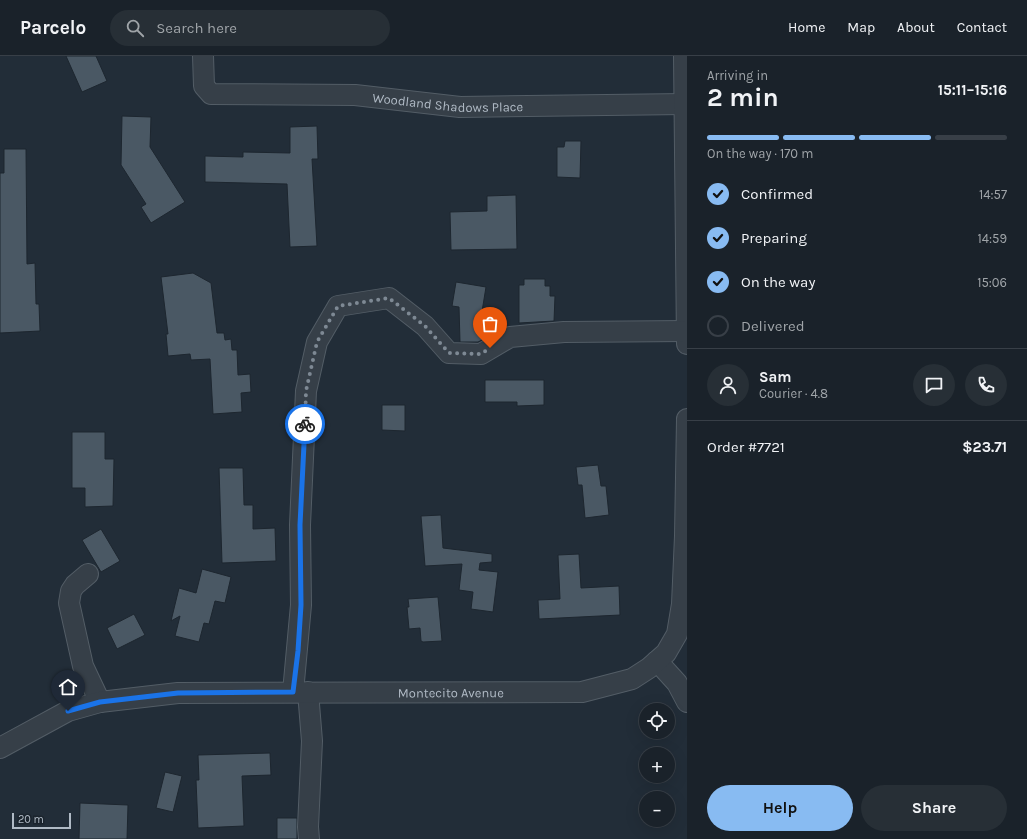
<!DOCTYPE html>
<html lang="en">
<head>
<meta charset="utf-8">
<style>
	body { margin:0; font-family:Karla,sans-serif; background:#272f36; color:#f1f3f6; height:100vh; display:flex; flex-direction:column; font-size:15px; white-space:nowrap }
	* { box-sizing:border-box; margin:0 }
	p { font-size:13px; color:#9fa4a8 }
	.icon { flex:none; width:22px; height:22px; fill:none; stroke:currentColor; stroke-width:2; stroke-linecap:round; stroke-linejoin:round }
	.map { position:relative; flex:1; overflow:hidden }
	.details { display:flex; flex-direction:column; background:#1a222a; width:340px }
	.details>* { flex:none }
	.fabs { position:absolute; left:639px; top:647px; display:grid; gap:8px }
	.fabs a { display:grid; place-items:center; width:36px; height:36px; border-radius:50%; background:#1a222a; box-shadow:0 4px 16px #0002,0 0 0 1px #383f47; font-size:20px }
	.scale { position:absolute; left:12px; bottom:10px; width:59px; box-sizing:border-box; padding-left:4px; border:2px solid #b0bac5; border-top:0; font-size:11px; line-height:14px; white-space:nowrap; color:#b0bac5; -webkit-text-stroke:3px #1b242d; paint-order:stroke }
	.pin { position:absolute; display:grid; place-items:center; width:34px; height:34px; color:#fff; margin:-41px -17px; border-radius:50% 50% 50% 0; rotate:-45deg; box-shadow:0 0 4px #0007 }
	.pin .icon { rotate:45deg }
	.courier { position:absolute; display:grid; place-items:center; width:40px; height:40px; margin:-20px; border:3px solid #1a73e8; border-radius:50%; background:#fff; color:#222; box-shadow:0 1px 5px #0007 }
	.summary em { font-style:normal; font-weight:700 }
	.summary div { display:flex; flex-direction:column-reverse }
	.summary { display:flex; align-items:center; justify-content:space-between; height:68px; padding:0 20px }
	h1 { font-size:26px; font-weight:700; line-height:30px }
	.bar { display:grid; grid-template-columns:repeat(4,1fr); gap:6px 4px; align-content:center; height:48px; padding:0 20px }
	.bar i { height:5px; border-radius:3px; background:#383f47 }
	.bar .on { background:#88bbf2 }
	.bar p { grid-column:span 4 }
	.line { display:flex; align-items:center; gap:10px; padding:0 20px; border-top:1px solid #383f47 }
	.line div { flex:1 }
	.round { display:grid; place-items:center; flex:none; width:42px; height:42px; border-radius:21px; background:#272f36 }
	ol { padding:0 20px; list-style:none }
	li { display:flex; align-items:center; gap:12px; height:44px }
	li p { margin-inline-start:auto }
	li .icon { padding:4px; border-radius:50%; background:#88bbf2; color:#111; stroke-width:4 }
	li:last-child { color:#9fa4a8 }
	li i { width:22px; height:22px; border:2px solid #383f47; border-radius:50% }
	.primary-button { display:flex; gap:8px; margin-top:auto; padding:8px 20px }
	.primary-button a { flex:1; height:46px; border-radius:24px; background:#88bbf2; color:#111; font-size:16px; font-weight:700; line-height:46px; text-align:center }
	.primary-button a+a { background:#272f36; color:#f1f3f6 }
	header { display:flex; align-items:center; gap:24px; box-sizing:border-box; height:56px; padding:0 20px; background:#1a222a; border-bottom:1px solid #383f47 }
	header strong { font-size:19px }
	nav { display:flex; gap:22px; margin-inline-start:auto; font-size:14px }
	.search { width:280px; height:36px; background:#272f36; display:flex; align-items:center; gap:10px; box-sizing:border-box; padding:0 14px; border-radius:22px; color:#9fa4a8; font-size:15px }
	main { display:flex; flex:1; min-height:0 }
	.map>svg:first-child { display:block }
</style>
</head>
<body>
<header>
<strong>Parcelo</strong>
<div class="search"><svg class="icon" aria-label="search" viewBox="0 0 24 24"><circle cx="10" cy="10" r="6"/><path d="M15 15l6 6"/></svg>Search here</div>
<nav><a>Home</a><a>Map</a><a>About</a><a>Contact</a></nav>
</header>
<main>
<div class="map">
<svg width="687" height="783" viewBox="0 0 687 783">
	<rect width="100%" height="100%" fill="#222d38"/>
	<path fill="#4a5864" stroke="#1d262f" d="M 66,0 L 96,0 L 107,25 L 82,36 Z
		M 122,60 L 151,61 L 150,91 L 185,146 L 151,167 L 141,151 L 146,148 L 121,109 Z
		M 317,70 L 318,103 L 312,103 L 317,190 L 290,191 L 287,128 L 205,126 L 205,100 L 243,101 L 243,96 L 290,97 L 290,71 Z
		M 565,85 L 581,85 L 580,122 L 557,121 L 557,91 L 564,91 Z
		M 4,93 L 26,93 L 27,208 L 35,207 L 36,248 L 39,248 L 40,275 L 0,277 L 0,117 L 4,117 Z
		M 516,139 L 517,193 L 451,194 L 450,156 L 487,155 L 487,140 Z
		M 193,217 L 211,227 L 217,277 L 224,277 L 225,284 L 231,283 L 232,294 L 237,294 L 238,319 L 250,318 L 251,336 L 241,337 L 242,356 L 213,358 L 210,303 L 191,304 L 190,298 L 168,300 L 166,278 L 168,278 L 161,221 Z
		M 524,223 L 545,223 L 545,230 L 550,230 L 550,240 L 555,240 L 554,265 L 519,267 L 519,229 L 524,229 Z
		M 456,226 L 486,231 L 479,274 L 487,274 L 488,281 L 478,286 L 460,286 L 459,251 L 452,250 Z
		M 485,324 L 544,324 L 544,349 L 517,350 L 517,346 L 485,346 Z
		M 382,349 L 405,349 L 405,375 L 382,374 Z
		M 72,376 L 105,376 L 105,403 L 114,403 L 113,450 L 85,451 L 85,432 L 72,432 Z
		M 598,409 L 601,430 L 606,430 L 609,459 L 585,462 L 582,429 L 578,429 L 576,411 Z
		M 219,412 L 243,412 L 244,449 L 253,449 L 253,473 L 275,472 L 276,505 L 222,507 Z
		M 441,459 L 443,492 L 492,498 L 492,506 L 480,507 L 479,514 L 498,516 L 493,556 L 471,553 L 473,536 L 459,534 L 462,508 L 425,510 L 421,460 Z
		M 101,473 L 120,505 L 101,516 L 82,484 Z
		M 579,498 L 581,532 L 619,530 L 620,559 L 539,563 L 538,544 L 560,543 L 558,499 Z
		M 202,513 L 231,521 L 225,547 L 215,545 L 209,568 L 204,567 L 199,586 L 175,580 L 180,560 L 171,565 L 179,532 L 196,537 Z
		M 438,541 L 442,585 L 423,586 L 421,585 L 420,572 L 409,573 L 407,551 L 409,551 L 408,543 Z
		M 134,558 L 145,579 L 117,593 L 107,572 Z
		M 270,697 L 271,719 L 242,720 L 244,770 L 198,772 L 196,724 L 199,724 L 198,699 Z
		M 165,716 L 182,720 L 173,756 L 156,752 Z
		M 80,747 L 128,749 L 127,783 L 79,783 Z
		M 277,762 L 297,762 L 297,783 L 277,783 Z"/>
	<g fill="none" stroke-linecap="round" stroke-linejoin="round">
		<defs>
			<g id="minor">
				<path id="s1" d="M 203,0 L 204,30 L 211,38 L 355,39 L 460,51 L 685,48"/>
				<path d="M 684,0 L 687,288"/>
				<path d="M 88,518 L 75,529 L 71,535 L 69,547 L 83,610 L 100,646"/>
				<path d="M 657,605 L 677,627 L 687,646"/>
				<path d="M 293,636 L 301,549 L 300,469 L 306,335 L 317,286 L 338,250 L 389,242 L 425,270 L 449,297 L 481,298 L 510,281 L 564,276 L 686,275"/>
				<path d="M 308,636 L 312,685 L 308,771 L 309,783"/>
				<path id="s2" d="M 0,692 L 68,655 L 100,646 L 178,637 L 582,636 L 632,623 L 649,612 L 666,597 L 677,578 L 682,548 L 685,480 L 687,363"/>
			</g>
		</defs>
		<use href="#minor" stroke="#535d66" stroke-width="22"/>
		<use href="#minor" stroke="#363f48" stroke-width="20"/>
	</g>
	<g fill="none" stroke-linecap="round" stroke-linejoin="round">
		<path stroke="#7e8994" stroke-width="4" stroke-dasharray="0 7.2" d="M 305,368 L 306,335 L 317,286 L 338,250 L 389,242 L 425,270 L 449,297 L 481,298 L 490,292"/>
		<path stroke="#1a73e8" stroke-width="5" d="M 68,655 L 100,646 L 178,637 L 293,636 L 298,595 L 301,549 L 300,469 L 305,368"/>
	</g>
	<g text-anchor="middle" stroke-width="3.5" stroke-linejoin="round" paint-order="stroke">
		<g font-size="13" fill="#b0bac5" stroke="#1b242d">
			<text dy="5" stroke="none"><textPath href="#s1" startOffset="278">Woodland Shadows Place</textPath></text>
			<text dy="5" stroke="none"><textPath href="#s2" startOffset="462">Montecito Avenue</textPath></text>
		</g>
	</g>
</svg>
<div class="fabs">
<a><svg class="icon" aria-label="locate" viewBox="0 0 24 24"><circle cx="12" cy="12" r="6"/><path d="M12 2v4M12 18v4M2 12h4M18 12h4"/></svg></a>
<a>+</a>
<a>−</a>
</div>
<div class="scale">20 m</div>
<div class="pin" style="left:490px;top:292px;background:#ea580c"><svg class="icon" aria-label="bag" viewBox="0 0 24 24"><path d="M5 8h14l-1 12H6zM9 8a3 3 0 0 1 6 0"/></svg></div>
<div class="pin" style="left:68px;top:655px;background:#1f2937"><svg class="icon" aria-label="home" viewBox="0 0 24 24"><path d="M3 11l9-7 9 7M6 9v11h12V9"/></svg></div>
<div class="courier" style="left:305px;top:368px"><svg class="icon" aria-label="bike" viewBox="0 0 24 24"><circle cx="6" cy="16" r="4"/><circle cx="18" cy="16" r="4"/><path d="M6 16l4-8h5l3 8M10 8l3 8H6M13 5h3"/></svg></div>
</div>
<section class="details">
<div class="summary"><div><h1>2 min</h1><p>Arriving in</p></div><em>15:11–15:16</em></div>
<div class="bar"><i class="on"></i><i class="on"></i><i class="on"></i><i></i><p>On the way · 170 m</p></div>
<ol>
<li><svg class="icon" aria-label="check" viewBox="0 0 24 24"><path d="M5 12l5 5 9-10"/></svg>Confirmed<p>14:57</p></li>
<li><svg class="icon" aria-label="check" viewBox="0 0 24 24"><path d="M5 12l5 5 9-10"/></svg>Preparing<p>14:59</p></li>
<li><svg class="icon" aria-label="check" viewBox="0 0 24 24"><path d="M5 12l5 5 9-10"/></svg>On the way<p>15:06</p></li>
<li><i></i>Delivered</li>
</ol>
<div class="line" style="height:72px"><a class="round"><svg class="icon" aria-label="person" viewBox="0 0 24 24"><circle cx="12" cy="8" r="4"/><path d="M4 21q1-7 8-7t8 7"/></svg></a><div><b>Sam</b><p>Courier · 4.8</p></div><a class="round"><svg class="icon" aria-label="chat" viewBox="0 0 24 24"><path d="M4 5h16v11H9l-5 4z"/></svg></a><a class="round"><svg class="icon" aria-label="phone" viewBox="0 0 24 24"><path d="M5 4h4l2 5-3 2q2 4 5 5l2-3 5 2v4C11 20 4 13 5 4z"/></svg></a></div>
<div class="line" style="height:52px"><div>Order #7721</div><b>$23.71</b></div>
<div class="primary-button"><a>Help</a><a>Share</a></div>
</section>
</main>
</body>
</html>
